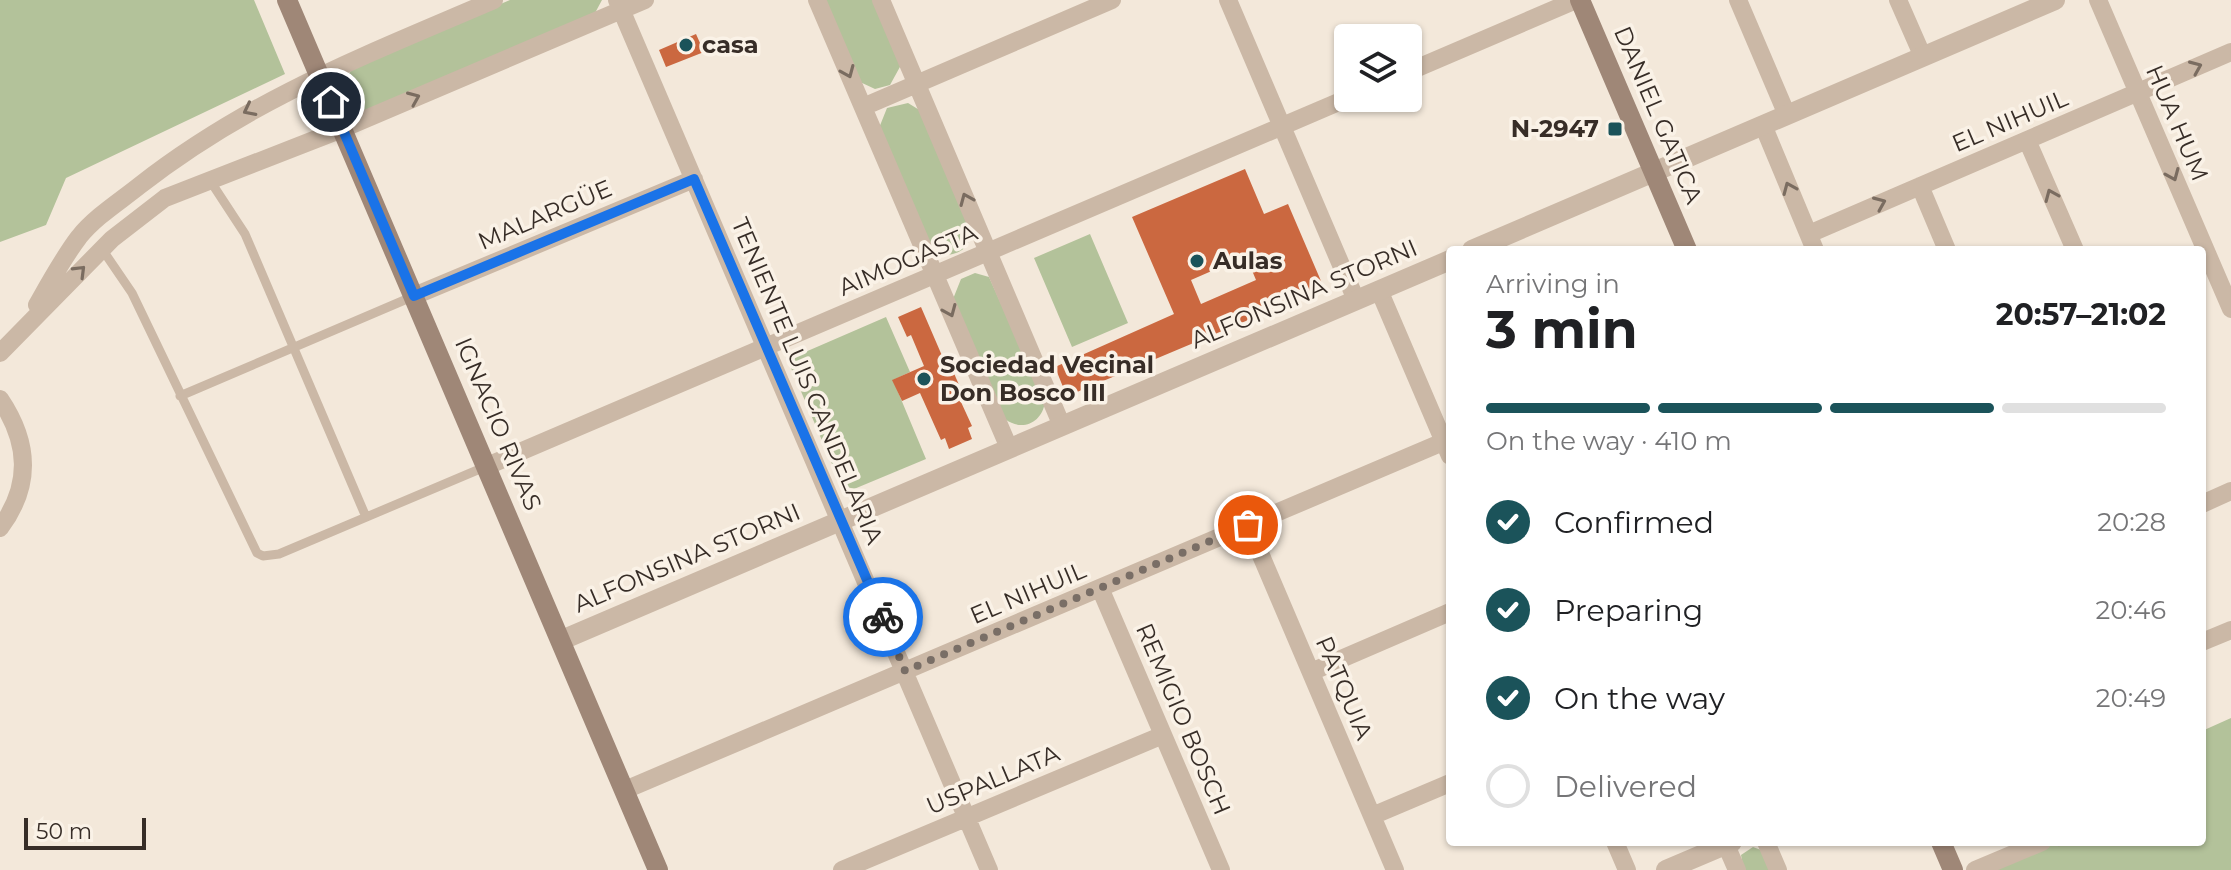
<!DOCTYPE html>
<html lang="en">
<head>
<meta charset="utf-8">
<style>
	body { margin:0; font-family:Montserrat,sans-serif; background:#f2f2f2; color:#202124; height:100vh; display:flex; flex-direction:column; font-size:30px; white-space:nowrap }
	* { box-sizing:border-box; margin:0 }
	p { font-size:26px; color:#757577 }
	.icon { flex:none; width:44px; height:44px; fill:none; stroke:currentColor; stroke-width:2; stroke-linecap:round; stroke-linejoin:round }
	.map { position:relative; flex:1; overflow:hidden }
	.sheet { position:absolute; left:1446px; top:246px; width:760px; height:600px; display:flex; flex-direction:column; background:#fff; border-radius:8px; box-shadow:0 2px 6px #0004 }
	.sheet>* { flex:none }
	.tools { position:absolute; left:1334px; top:24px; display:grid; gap:16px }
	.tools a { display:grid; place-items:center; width:88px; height:88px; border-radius:8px; background:#fff; box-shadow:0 2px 6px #0004; font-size:40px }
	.scale { position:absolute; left:24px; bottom:20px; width:122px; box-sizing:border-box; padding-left:8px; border:4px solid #372d27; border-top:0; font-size:22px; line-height:28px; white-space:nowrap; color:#372d27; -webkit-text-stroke:6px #faf2e7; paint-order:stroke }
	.pin { position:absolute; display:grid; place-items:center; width:68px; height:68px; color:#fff; margin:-34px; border:4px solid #fff; border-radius:50%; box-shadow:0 2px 8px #0007 }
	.courier { position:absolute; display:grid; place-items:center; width:80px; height:80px; margin:-40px; border:6px solid #1a73e8; border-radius:50%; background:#fff; color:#222; box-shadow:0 2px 10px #0007 }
	.head em { font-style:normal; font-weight:700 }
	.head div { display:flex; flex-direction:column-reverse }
	.head { display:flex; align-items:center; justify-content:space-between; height:136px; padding:0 40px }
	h1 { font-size:52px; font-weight:700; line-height:60px }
	.bar { display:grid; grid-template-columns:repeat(4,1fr); gap:12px 8px; align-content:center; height:96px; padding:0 40px }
	.bar i { height:10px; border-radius:6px; background:#e0e0e0 }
	.bar .current { background:#1b535a }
	.bar p { grid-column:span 4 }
	ol { padding:0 40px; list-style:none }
	li { display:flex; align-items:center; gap:24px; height:88px }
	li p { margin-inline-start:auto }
	li .icon { padding:8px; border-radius:50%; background:#1b535a; color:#fff; stroke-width:4 }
	li:last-child { color:#757577 }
	li i { width:44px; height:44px; border:4px solid #e0e0e0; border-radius:50% }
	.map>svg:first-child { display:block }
</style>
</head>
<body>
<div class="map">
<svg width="2231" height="870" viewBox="0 0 2231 870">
	<rect width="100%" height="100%" fill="#f3e8da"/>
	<path fill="#b3c29a" d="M 0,0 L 254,0 L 285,74 L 66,178 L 46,225 L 0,242 Z
		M 510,0 L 602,0 L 595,13 L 366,111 C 349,111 340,100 341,83 L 355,66 Z
		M 824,0 L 875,0 L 901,65 L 890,85 L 875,89 L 860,82 Z
		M 908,103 L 921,111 L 972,231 L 967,246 C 955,257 943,257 931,248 L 879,128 L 887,108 Z
		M 1090,234 L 1128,323 L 1072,347 L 1034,258 Z
		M 975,273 L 989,277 L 1045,402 C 1042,423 1022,432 1005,419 L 953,299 L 961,279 Z
		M 886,317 L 910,372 L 893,380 L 926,459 L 854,489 L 841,485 L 791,368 L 796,356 Z
		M 2231,718 L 2231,870 L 1991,870 L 2058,842 L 2202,842 L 2202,731 Z
		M 1753,847 L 1761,850 L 1770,870 L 1744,870 L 1741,855 Z"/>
	<path fill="#cb6840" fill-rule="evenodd" d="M 696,34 L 704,52 L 666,67 L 659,50 Z
		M 1245,169 L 1264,214 L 1288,204 L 1324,288 L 1077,392 L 1063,387 L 1055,367 L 1174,314 L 1132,217 ZM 1246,256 L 1256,280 L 1201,304 L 1191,280 Z
		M 921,307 L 943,358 L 947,356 L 956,378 L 960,387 L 955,389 L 972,426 L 968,428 L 972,439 L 949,449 L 945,438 L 941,440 L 920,393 L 902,401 L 892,380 L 924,366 L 911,335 L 907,337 L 898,317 Z"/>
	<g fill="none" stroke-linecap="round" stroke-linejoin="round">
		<path stroke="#b7a290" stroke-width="3" stroke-dasharray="4 4" stroke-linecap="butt" d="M 2058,845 L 2066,842"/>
		<path stroke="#cbb8a6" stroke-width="9" d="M 209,179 L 245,234 L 366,517
			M 102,249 L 132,293 L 257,553 L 263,556 L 279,554 L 487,466
			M 180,396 L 414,296"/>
		<path stroke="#cbb8a6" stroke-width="18" d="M 617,0 L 989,870
			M 817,0 L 1009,448
			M 881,0 L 1062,426
			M 1228,0 L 1356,300
			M 1738,0 L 1787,115
			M 1898,0 L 1923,57
			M 2098,0 L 2231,309
			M 1408,72 L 1576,0
			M 863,107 L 1112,0
			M 1763,125 L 1815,250
			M 2027,140 L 2075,250
			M 1920,186 L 1947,250
			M 1809,234 L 2231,52
			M 1379,290 L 1450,456
			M 414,296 L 694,179
			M 37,305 C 50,282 63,258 79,237 C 95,217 119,202 139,186 C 250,99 366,55 494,0
			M 0,353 L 112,239 L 165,198 L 342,129 L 645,0
			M 0,399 C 29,442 32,485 0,528
			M 487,466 L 1348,98
			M 2202,504 L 2231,491
			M 1248,525 L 1395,870
			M 1100,588 L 1221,870
			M 2202,642 L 2231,630
			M 1311,672 L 1450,612
			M 625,790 L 1450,439
			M 1372,816 L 1450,783
			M 1615,842 L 1627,870
			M 1766,842 L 1778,870
			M 1726,845 L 1737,870
			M 842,870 L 1163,735
			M 1975,870 L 2042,842"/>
		<path stroke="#cbb8a6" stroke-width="20" d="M 1472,250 L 2055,0
			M 562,640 L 1450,260
			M 1666,870 L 1732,842"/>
		<path stroke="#9f8777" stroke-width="20" d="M 287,0 L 658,870
			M 1580,0 L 1687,250
			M 1941,842 L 1953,870"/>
	</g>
	<defs><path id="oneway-chevron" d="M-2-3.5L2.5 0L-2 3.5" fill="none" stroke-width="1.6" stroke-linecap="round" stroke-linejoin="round" transform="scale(2)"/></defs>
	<g stroke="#7a6c60">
		<use href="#oneway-chevron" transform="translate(2196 67) rotate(-23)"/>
		<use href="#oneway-chevron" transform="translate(848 72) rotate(67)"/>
		<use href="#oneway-chevron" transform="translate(414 98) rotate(-23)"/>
		<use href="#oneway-chevron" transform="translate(249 110) rotate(153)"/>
		<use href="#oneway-chevron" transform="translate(2173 175) rotate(67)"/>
		<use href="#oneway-chevron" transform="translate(1789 188) rotate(-113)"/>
		<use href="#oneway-chevron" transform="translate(2051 195) rotate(-113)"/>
		<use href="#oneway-chevron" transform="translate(966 199) rotate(-113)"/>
		<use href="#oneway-chevron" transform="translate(1880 203) rotate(-23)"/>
		<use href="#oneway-chevron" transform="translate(80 271) rotate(-45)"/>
		<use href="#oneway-chevron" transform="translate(950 311) rotate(67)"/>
	</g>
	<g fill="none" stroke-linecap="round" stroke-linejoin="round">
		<path stroke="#796e66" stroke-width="8" stroke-dasharray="0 14.4" d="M 883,617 L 905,671 L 1248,525"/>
		<path stroke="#1a73e8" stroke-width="10" d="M 331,102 L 414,296 L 694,179 L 883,617"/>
	</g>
	<g fill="#1b535a" stroke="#faf2e7" stroke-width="3">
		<circle cx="686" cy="45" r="8"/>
		<rect x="1607" y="121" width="16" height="16" rx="4"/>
		<circle cx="1197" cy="261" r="8"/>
		<circle cx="924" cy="379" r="8"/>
	</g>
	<g text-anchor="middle" stroke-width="7" stroke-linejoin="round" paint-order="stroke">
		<g font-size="24" font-weight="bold" fill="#372d27" stroke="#faf2e7" text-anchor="start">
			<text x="702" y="53">casa</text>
			<text x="1599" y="137" text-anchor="end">N-2947</text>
			<text x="1213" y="269">Aulas</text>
			<text x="940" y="373">Sociedad Vecinal<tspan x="940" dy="28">Don Bosco III</tspan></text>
		</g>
		<g font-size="24" fill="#372d27" stroke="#faf2e7">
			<text transform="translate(1658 115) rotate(67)" y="8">DANIEL GATICA</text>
			<text transform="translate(2010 121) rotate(-23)" y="8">EL NIHUIL</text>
			<text transform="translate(2177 123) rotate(67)" y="8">HUA HUM</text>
			<text transform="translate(545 215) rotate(-23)" y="8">MALARGÜE</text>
			<text transform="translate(908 260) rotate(-23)" y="8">AIMOGASTA</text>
			<text transform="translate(1304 294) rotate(-23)" y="8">ALFONSINA STORNI</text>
			<text transform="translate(807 381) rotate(67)" y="8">TENIENTE LUIS CANDELARIA</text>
			<text transform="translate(498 424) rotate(67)" y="8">IGNACIO RIVAS</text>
			<text transform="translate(687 558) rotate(-23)" y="8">ALFONSINA STORNI</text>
			<text transform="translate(1028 593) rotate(-23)" y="8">EL NIHUIL</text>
			<text transform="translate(1344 688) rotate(67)" y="8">PATQUIA</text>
			<text transform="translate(1183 719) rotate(67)" y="8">REMIGIO BOSCH</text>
			<text transform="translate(993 780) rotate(-23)" y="8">USPALLATA</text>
		</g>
	</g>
</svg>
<div class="tools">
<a><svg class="icon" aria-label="layers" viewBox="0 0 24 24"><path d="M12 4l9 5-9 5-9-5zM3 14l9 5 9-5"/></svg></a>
</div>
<div class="scale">50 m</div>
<div class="pin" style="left:1248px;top:525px;background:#ea580c"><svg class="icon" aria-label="bag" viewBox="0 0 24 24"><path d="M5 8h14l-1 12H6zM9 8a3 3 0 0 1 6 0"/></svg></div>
<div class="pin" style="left:331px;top:102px;background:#1f2937"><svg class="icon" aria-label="home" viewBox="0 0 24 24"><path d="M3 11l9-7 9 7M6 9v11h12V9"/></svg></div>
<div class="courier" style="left:883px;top:617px"><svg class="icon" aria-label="bike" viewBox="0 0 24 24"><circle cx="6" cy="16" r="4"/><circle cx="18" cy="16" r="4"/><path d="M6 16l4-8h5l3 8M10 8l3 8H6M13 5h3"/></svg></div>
<section class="sheet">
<div class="head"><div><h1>3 min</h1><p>Arriving in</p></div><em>20:57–21:02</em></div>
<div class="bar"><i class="current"></i><i class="current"></i><i class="current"></i><i></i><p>On the way · 410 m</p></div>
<ol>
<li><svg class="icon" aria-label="check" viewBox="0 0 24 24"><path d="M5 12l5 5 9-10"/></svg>Confirmed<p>20:28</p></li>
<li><svg class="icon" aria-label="check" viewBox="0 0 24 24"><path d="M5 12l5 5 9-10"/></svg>Preparing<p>20:46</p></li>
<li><svg class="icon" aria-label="check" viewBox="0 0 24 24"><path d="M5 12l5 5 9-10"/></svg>On the way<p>20:49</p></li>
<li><i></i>Delivered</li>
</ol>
</section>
</div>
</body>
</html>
